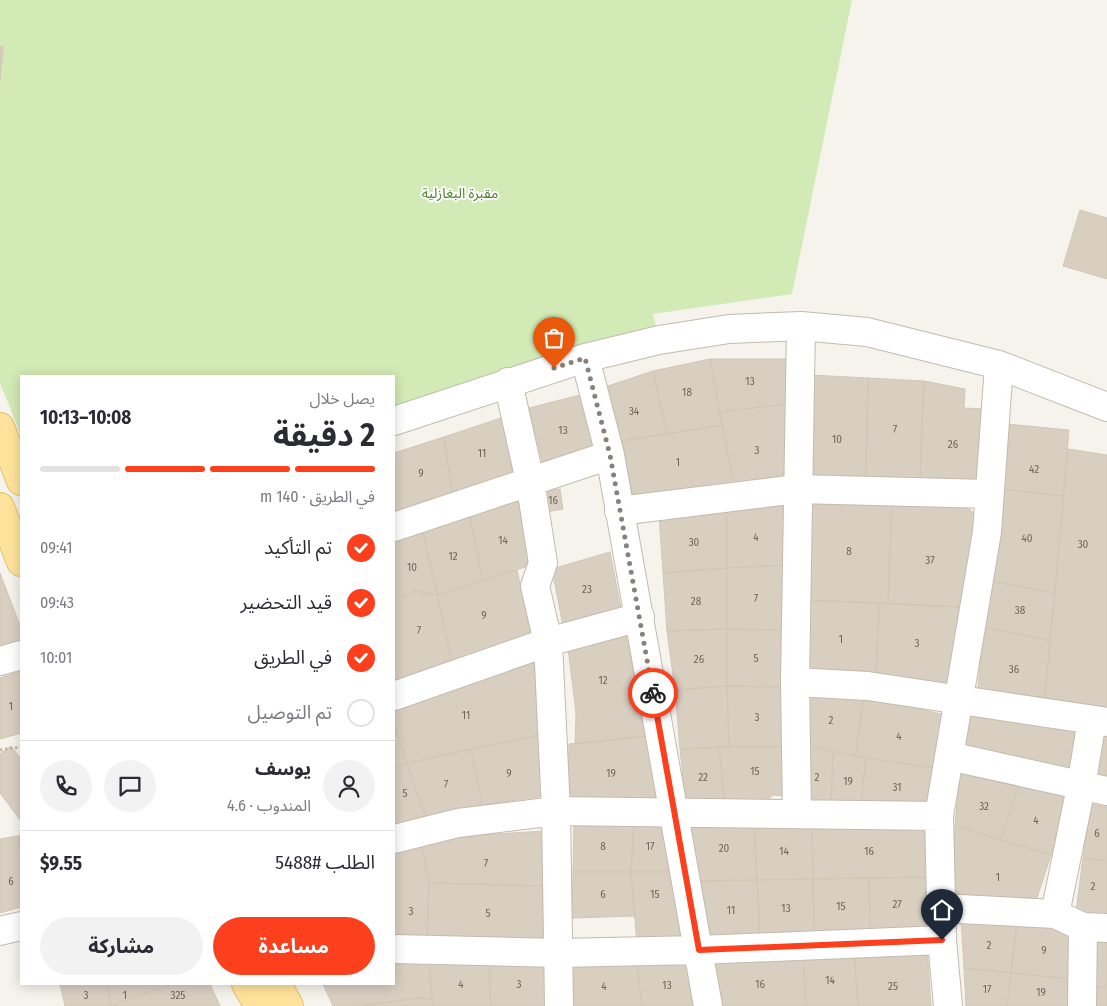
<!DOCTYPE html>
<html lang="ar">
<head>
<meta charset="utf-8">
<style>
	body { margin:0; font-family:"Fira Sans Condensed","Noto Sans Arabic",sans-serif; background:#f2f2f3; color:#2b2b33; direction:rtl; height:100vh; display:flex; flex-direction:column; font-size:19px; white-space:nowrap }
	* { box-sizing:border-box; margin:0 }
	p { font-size:16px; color:#7c7c81 }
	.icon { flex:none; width:28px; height:28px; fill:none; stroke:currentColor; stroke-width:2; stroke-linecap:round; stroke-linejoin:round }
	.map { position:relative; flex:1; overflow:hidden; direction:ltr }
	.side { position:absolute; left:20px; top:375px; width:375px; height:610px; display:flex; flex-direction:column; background:#fff; border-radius:0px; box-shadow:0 2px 12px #0003; direction:rtl }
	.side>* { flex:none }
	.pin { position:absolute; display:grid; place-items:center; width:42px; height:42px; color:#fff; margin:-51px -21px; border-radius:50% 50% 50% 0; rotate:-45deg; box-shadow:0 0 5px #0007 }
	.pin .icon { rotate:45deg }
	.courier { position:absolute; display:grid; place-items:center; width:50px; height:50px; margin:-25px; border:4px solid #fc3f1d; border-radius:50%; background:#fff; color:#222; box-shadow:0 1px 6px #0007 }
	.overview em { font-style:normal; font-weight:700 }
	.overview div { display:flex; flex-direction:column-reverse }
	.overview { display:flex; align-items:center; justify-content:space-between; height:85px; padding:0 20px }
	h1 { font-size:32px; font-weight:700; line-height:38px }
	.bar { display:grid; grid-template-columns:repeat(4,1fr); gap:8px 5px; align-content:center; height:60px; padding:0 20px }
	.bar i { height:6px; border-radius:4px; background:#e1e1e2 }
	.bar .active { background:#fc3f1d }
	.bar p { grid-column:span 4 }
	.line { display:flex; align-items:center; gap:12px; padding:0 20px; border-top:1px solid #e1e1e2 }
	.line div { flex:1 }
	.round { display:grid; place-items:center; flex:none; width:52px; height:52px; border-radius:26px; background:#f2f2f3 }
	ol { padding:0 20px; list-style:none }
	li { display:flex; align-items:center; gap:15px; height:55px }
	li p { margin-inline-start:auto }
	li .icon { padding:5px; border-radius:50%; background:#fc3f1d; color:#fff; stroke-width:4 }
	li:last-child { color:#7c7c81 }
	li i { width:28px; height:28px; border:2px solid #e1e1e2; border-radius:50% }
	.primary-button { display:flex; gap:10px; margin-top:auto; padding:10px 20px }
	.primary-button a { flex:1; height:58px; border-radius:30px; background:#fc3f1d; color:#fff; font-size:20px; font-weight:700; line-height:58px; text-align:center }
	.primary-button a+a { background:#f2f2f3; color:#2b2b33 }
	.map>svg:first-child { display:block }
</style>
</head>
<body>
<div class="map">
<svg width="1107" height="1006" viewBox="0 0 1107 1006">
	<rect width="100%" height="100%" fill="#f6f3ec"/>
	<path fill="#d2eab5" d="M 0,0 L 852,0 L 792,294 L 653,314 L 657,331 L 394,415 L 394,376 L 21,376 L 21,435 L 0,383 Z"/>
	<path fill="#d8cfc1" stroke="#d3c7b4" d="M 0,46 L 3,47 L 0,81 Z
		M 1080,210 L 1107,218 L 1107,279 L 1063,266 Z
		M 710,359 L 722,425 L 667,434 L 653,371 Z
		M 710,359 L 786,359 L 786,404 L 720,412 Z
		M 653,371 L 667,434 L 613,442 L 602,388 Z
		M 810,375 L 868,378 L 866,477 L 807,477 Z
		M 868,378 L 924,381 L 920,479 L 866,477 Z
		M 924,381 L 965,389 L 964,408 L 986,409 L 982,480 L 920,479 Z
		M 584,394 L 598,451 L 543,465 L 529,408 Z
		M 786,404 L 787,476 L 734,484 L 720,412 Z
		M 510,415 L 520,470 L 452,493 L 444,437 Z
		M 1007,424 L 1069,430 L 1063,496 L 1000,489 Z
		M 722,425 L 734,484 L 633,499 L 622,441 Z
		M 444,437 L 452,493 L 395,512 L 394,453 Z
		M 1068,449 L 1107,455 L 1107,714 L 1044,706 Z
		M 560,489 L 563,509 L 546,512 L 543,491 Z
		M 1000,489 L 1063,496 L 1055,593 L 989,581 Z
		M 523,498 L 535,564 L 483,580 L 470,516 Z
		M 785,501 L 784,565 L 727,568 L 727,508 Z
		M 809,501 L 892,503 L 888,604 L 806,600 Z
		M 892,503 L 962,504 L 978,516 L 963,607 L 888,604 Z
		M 727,508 L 727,568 L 663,573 L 659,515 Z
		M 470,516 L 483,580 L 437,595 L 423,532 Z
		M 423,532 L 437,595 L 415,591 L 394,599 L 394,542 Z
		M 610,552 L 621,609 L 563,626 L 552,569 Z
		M 784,565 L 784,630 L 727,629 L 727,568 Z
		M 727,568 L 727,629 L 667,631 L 663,573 Z
		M 517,570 L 531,635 L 452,661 L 437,595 Z
		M 0,573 L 21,628 L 21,641 L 0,645 Z
		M 989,581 L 1055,593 L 1050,641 L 984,627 Z
		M 415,591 L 437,595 L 452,661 L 394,681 L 394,599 Z
		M 806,600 L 879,603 L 876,679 L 803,675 Z
		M 879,603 L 963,607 L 949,683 L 876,679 Z
		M 984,627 L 1050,641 L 1044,706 L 977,696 Z
		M 727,629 L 727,686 L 675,690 L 667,631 Z
		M 727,629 L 784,630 L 785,687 L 727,686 Z
		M 626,635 L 646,736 L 575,744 L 576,713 L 568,648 Z
		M 534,663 L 540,735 L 407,763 L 394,725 L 394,706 L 485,676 Z
		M 21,671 L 21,733 L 0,739 L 0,678 Z
		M 727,686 L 729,747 L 680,749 L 675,690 Z
		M 727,686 L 785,687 L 787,747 L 729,747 Z
		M 802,689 L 864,696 L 855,756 L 801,744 Z
		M 864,696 L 945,715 L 934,768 L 855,756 Z
		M 967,709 L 1082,727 L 1073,776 L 961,752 Z
		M 394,725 L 407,763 L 394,768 Z
		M 1104,730 L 1107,731 L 1107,783 L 1095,781 Z
		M 540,735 L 545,796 L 482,805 L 471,749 Z
		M 646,736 L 659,802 L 568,801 L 569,744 Z
		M 801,744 L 833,752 L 831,804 L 802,803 Z
		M 11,746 L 21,759 L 21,821 L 0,793 L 0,754 Z
		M 719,747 L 787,747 L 789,796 L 773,795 L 764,803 L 725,805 Z
		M 719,747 L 725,805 L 686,806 L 680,749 Z
		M 471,749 L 482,805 L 427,821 L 407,763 Z
		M 833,752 L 866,758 L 861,805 L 831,804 Z
		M 866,758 L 934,768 L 927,807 L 861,805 Z
		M 407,763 L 426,818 L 394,826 L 394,768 Z
		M 960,770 L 1019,785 L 1001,840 L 955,826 Z
		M 1019,785 L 1070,799 L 1051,855 L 1001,840 Z
		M 1091,804 L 1107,807 L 1107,861 L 1083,858 Z
		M 688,820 L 754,821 L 757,880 L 698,881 Z
		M 574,821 L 634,821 L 631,872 L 573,872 Z
		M 634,821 L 662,821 L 672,872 L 631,872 Z
		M 754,821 L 812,823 L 813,879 L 757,880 Z
		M 812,823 L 925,825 L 925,877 L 813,879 Z
		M 955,826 L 1051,855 L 1034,907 L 952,899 Z
		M 474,831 L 480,835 L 545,831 L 547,886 L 429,883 L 421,844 Z
		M 21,835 L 21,854 L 18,836 Z
		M 18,836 L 21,854 L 21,907 L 0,913 L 0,839 Z
		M 421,844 L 429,883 L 427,940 L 394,939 L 394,850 Z
		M 1083,858 L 1107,861 L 1107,916 L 1076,912 Z
		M 573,872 L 631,872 L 635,916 L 572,918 Z
		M 631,872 L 672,872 L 686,944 L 637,943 Z
		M 925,877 L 926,930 L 870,933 L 869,878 Z
		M 869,878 L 870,933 L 814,936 L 813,879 Z
		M 813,879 L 814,936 L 760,939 L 757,880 Z
		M 757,880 L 760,939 L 710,942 L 698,881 Z
		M 429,883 L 547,886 L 550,942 L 427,940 Z
		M 961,918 L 1017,922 L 1011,973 L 964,968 Z
		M 1017,922 L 1074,927 L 1073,979 L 1011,973 Z
		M 1091,937 L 1107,938 L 1107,987 L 1090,987 Z
		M 927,946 L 931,1006 L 858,1006 L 854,951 Z
		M 854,951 L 858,1006 L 806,1006 L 803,955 Z
		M 803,955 L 806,1006 L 718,1006 L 710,961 Z
		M 394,962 L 429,962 L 432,999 L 419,998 L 358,1006 L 333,1006 L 323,984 L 394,984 Z
		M 429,962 L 489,962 L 491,1006 L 433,1006 Z
		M 489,962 L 549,962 L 549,1006 L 491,1006 Z
		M 690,963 L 698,1006 L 642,1006 L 637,964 Z
		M 637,964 L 642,1006 L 567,1006 L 567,966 Z
		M 964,968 L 1011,973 L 1007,1006 L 966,1006 Z
		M 1011,973 L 1073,979 L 1073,1006 L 1007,1006 Z
		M 60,984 L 107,984 L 111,1006 L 65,1006 Z
		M 107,984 L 172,984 L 111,1006 Z
		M 172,984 L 210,984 L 220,1006 L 111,1006 Z
		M 1090,987 L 1107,987 L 1107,1006 L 1090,1006 Z
		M 419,998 L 432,999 L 433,1006 L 358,1006 Z"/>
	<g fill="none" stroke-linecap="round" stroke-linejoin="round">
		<defs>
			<path id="minor" d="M 585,358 L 610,455 L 708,1006
				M 508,382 L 530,481 L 543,563 L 535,586 L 548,642 L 556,811 L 559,1006
				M 394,421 L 585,358 L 659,340 L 729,329 L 801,326 L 867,332 L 999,365 L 1107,407
				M 619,511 L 797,489 L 989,494
				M 394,527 L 610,455
				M 0,661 L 21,655
				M 795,682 L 868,686 L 1107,722
				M 394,696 L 548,642 L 640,617
				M 949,756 L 1107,791
				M 797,812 L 795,682 L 801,326
				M 394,839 L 458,823 L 556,811 L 939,816
				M 941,908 L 1055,914 L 1083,927 L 1107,928
				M 1055,914 L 1081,787 L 1092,720
				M 0,931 L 21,926
				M 394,949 L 559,953 L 699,950 L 942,940
				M 948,1006 L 942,940 L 939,816 L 987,532 L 999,365
				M 1082,1006 L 1083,927"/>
			<path id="major" d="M 0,427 L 21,481
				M 0,507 L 21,562
				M 246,984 L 259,1006
				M 277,984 L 289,1006"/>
		</defs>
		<use href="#minor" stroke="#c2bbae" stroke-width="30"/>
		<use href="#major" stroke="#e6c16a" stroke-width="30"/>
		<path stroke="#c4b79f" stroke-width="3" stroke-dasharray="2.5 2.5" stroke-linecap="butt" d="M 0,750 L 21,747"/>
		<use href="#minor" stroke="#fff" stroke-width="28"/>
		<use href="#major" stroke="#ffe39c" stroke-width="28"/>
	</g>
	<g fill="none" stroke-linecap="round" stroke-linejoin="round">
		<path stroke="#878178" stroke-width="5" stroke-dasharray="0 9" d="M 554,368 L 585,358 L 610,455 L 653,693"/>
		<path stroke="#fc3f1d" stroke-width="6" d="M 653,693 L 699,950 L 942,940"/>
	</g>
	<g text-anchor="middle" stroke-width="4" stroke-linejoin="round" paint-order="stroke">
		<g font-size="11" fill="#6e675b">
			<text x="750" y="385">13</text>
			<text x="687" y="396">18</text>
			<text x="634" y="415">34</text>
			<text x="895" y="433">7</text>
			<text x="563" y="434">13</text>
			<text x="837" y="443">10</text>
			<text x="953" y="448">26</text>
			<text x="757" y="454">3</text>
			<text x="482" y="457">11</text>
			<text x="678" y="466">1</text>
			<text x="1034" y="473">42</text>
			<text x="421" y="477">9</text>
			<text x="553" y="504">16</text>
			<text x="756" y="541">4</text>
			<text x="1027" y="542">40</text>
			<text x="503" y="544">14</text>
			<text x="694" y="546">30</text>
			<text x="1083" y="548">30</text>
			<text x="849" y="555">8</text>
			<text x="453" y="560">12</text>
			<text x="930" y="564">37</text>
			<text x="412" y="571">10</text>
			<text x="587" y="593">23</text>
			<text x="756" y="602">7</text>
			<text x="696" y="605">28</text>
			<text x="1020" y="614">38</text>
			<text x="484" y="619">9</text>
			<text x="419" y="634">7</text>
			<text x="841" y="643">1</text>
			<text x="917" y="647">3</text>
			<text x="756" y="662">5</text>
			<text x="699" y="663">26</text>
			<text x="1014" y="673">36</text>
			<text x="603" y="684">12</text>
			<text x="11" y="710">1</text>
			<text x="466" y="719">11</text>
			<text x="757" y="721">3</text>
			<text x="831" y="724">2</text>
			<text x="899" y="740">4</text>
			<text x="755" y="775">15</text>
			<text x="509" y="777">9</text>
			<text x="611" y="777">19</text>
			<text x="703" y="781">22</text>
			<text x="817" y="781">2</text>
			<text x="848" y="785">19</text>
			<text x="446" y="788">7</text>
			<text x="897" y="791">31</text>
			<text x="405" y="797">5</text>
			<text x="984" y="810">32</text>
			<text x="1036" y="824">4</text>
			<text x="1097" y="837">6</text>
			<text x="603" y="850">8</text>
			<text x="650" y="850">17</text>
			<text x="724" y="852">20</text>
			<text x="784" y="855">14</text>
			<text x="869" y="855">16</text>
			<text x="486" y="867">7</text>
			<text x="998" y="881">1</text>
			<text x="11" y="885">6</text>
			<text x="1093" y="890">2</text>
			<text x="603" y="898">6</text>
			<text x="655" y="898">15</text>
			<text x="897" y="908">27</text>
			<text x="841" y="910">15</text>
			<text x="786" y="912">13</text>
			<text x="731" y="914">11</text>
			<text x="411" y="915">3</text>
			<text x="488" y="917">5</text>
			<text x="989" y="949">2</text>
			<text x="1044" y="954">9</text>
			<text x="830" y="984">14</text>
			<text x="461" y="988">4</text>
			<text x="519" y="988">3</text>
			<text x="760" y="988">16</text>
			<text x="667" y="989">13</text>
			<text x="604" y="990">4</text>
			<text x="893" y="990">25</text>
			<text x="987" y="993">17</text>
			<text x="1041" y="996">19</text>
			<text x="86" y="999">3</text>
			<text x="125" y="999">1</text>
			<text x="178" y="999">325</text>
		</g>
		<g font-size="14" fill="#4a7f2a" stroke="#fff">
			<text x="460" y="198">مقبرة البغازلية</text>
		</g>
	</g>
</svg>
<div class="pin" style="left:554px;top:368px;background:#ea580c"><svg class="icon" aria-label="bag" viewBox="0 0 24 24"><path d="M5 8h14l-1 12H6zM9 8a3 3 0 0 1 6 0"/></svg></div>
<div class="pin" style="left:942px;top:940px;background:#1f2937"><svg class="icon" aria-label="home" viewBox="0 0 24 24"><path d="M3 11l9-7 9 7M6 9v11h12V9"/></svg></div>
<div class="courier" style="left:653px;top:693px"><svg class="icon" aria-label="bike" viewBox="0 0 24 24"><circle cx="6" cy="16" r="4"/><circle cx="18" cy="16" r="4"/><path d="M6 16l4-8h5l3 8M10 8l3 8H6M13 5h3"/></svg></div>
<section class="side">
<div class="overview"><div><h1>2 دقيقة</h1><p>يصل خلال</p></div><em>10:08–10:13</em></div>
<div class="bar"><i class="active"></i><i class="active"></i><i class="active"></i><i></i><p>في الطريق · 140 m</p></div>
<ol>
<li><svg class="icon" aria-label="check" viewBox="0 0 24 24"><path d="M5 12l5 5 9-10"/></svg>تم التأكيد<p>09:41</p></li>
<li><svg class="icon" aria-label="check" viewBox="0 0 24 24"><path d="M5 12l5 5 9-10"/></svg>قيد التحضير<p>09:43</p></li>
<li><svg class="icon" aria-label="check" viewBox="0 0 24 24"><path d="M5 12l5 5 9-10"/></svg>في الطريق<p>10:01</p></li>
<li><i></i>تم التوصيل</li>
</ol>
<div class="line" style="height:90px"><a class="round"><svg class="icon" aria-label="person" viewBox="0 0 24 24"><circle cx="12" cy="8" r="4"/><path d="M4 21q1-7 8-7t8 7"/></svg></a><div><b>يوسف</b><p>المندوب · 4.6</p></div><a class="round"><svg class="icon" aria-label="chat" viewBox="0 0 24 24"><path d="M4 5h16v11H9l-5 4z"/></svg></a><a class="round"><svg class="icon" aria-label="phone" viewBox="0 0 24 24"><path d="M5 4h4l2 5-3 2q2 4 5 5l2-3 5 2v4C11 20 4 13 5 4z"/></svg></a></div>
<div class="line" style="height:65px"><div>الطلب #5488</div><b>$9.55</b></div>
<div class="primary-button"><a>مساعدة</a><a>مشاركة</a></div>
</section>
</div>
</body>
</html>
